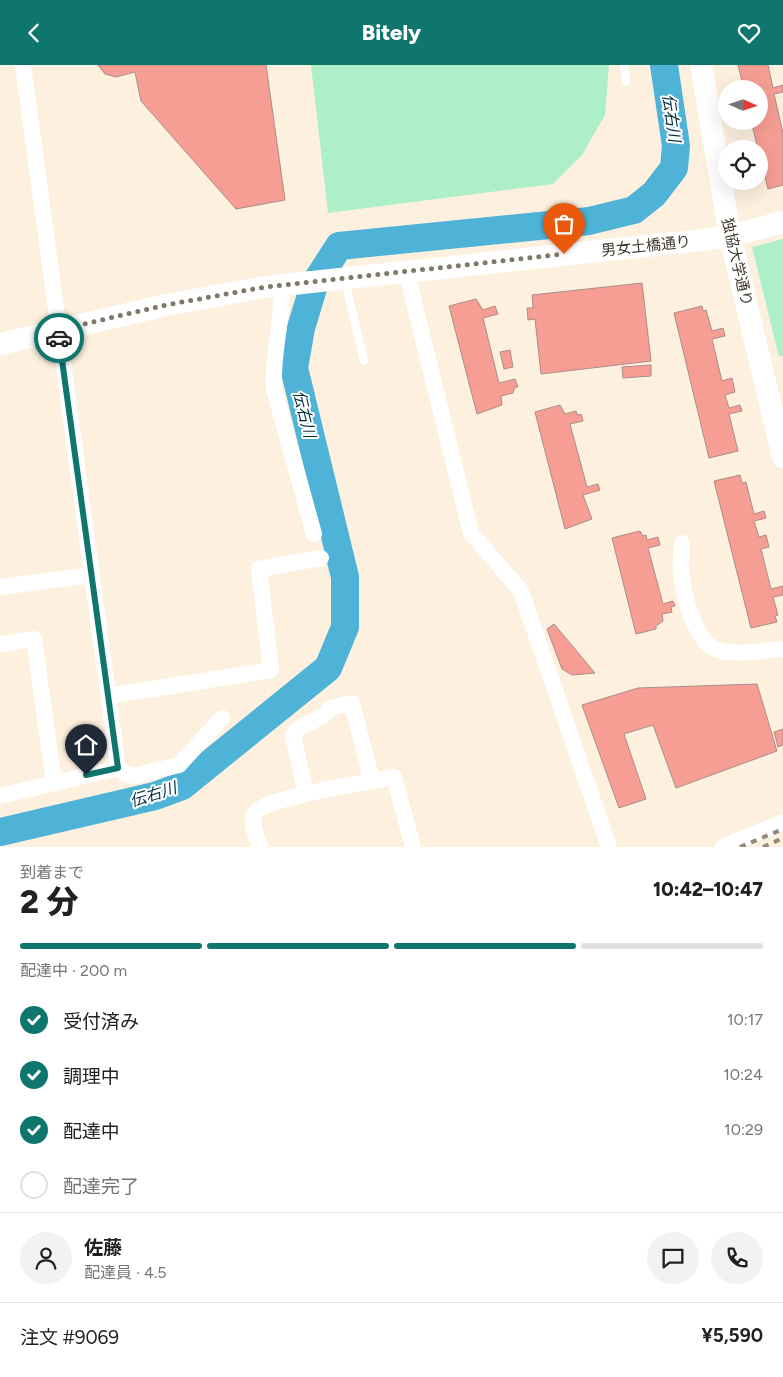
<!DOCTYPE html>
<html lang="ja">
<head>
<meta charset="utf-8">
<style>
	body { margin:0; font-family:Figtree,"Noto Sans JP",sans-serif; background:#f2f2f2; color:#202124; height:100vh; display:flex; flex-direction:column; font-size:19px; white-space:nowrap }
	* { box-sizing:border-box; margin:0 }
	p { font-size:16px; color:#757577 }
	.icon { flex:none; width:28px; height:28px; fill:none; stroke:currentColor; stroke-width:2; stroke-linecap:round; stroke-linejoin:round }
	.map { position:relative; height:782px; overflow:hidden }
	.panel { display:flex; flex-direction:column; background:#fff; flex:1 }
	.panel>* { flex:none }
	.needle { width:32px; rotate:93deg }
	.tools { position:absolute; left:718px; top:15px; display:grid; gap:10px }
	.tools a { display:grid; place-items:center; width:50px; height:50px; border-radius:50%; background:#fff; box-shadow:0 5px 20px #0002; font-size:25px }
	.pin { position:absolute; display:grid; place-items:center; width:42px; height:42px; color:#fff; margin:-51px -21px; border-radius:50% 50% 50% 0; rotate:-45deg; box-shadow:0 0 5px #0007 }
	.pin .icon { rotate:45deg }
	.courier { position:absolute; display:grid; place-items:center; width:50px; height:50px; margin:-25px; border:4px solid #0f766e; border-radius:50%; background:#fff; color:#222; box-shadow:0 1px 6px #0007 }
	.summary em { font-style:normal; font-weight:800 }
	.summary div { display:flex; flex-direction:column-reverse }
	.summary { display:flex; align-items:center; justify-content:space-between; height:85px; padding:0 20px }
	h1 { font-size:32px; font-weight:800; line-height:38px }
	.bar { display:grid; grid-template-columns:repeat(4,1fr); gap:8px 5px; align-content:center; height:60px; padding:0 20px }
	.bar i { height:6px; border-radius:4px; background:#e0e0e0 }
	.bar .current { background:#0f766e }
	.bar p { grid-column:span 4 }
	.line { display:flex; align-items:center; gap:12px; padding:0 20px; border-top:1px solid #e0e0e0 }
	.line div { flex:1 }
	.round { display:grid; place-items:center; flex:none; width:52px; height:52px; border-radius:26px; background:#f2f2f2 }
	ol { padding:0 20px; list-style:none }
	li { display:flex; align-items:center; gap:15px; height:55px }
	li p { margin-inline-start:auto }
	li .icon { padding:5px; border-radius:50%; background:#0f766e; color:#fff; stroke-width:4 }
	li:last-child { color:#757577 }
	li i { width:28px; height:28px; border:2px solid #e0e0e0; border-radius:50% }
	header { display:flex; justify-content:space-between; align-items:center; height:65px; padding:0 20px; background:#0f766e; color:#fff; font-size:22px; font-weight:800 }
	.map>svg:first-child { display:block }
</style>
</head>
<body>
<header><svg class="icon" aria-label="back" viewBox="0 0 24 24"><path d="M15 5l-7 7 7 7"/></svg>Bitely<svg class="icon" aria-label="heart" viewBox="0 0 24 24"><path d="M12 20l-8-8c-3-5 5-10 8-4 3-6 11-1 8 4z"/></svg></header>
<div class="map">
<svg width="783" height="782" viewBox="0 0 783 782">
	<rect width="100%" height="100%" fill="#fef0de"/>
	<path fill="#acefc9" d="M 311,0 L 609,0 L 605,50 L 582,90 L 553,119 L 328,148 Z
		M 783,174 L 783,291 L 779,292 L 752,182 Z"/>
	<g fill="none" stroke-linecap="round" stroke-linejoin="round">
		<path stroke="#4eb3d7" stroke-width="28" d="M 0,767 L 155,731 L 182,721 L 328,603 L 345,562 L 345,512 L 294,303 L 301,263 L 314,220 L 339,181 L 589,156 L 634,145 L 654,129 L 674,103 L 676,81 L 664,0"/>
	</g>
	<path fill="#f69e94" stroke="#a98d89" d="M 98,0 L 266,0 L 285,135 L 236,144 L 141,36 L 135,7 L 116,12 L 105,9 Z
		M 738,0 L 768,0 L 773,23 L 783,20 L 783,27 L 774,29 L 783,68 L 783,120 L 768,124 L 751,56 L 759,56 L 759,24 L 744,24 Z
		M 642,218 L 651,296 L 541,309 L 535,254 L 528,255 L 527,243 L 533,243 L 532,230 Z
		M 476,234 L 483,245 L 495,241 L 498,249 L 483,253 L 499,318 L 515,314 L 518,322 L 515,322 L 513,328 L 501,331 L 502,340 L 477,349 L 449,241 Z
		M 702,241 L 703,246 L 706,245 L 712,266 L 723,263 L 725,271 L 712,274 L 722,316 L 732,313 L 735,327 L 725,330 L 729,343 L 740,340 L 742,346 L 729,349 L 738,386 L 709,393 L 674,248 Z
		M 510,285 L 513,302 L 504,304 L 500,287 Z
		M 651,300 L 651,311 L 623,313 L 622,302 Z
		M 560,340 L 565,349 L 576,346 L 577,350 L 581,349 L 583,356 L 570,359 L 587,422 L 598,419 L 600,425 L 583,430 L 592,454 L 565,464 L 535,347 Z
		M 740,410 L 742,418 L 746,417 L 754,449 L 764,446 L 766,453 L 754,456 L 759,472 L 766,470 L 769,482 L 761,484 L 771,524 L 783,521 L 783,530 L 773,532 L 778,550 L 775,551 L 777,557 L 751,563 L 714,416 Z
		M 640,466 L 643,471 L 646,470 L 647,475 L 658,472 L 660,480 L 648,483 L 663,539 L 673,536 L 675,541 L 671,542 L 672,547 L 662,549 L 663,556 L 656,561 L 656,564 L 636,569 L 612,473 Z
		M 554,559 L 595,608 L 572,610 L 562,604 L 547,564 Z
		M 757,619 L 777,686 L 676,723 L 653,660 L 624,669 L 646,734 L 619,743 L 582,640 L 638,623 Z
		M 783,664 L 783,680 L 778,682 L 774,667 Z"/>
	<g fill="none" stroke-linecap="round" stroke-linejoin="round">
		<path stroke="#fff" stroke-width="8" d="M 624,0 L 626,17
			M 345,216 L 364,296"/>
		<path stroke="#fff" stroke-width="16" d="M 406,205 L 471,468 L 521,526 L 609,782
			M 282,219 C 283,255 272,288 274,324 L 314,469
			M 682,478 C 682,487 680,497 681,505 C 682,526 695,579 718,585 C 738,591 763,585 783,584
			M 0,522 L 92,510
			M 0,579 L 34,574 L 54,718
			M 109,631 L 271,605 L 259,504 L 321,493
			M 118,703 L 126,709 L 134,711 L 179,700 L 222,653
			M 306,729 L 293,671 L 296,665 L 324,650 L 330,643 L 352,638 L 372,716
			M 0,731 L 118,703 L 23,0
			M 260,782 C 257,772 249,757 255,748 C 266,732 370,717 394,712 L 413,782
			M 723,782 L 783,757"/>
		<path stroke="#fff" stroke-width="22" d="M 701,0 L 730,171 L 783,392
			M 0,279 L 166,240 L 265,222 L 702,175 L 730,171 L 783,157"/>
		<path stroke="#93897c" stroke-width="4" stroke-dasharray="6 6" stroke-linecap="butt" d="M 740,782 L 783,764
			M 763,782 L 783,773"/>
	</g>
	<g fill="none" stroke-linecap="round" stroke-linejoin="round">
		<path stroke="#81786c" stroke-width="5" stroke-dasharray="0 9" d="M 59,273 L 58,265 L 166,240 L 265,222 L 564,189"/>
		<path stroke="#0f766e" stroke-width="6" d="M 59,273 L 118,703 L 86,710"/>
	</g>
	<g text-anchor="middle" stroke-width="4" stroke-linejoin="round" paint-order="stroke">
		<g font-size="15" fill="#3e372e" stroke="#fff">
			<text transform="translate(646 181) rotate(-6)" y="5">男女土橋通り</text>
			<text transform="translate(737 197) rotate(77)" y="5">独協大学通り</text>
		</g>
		<g font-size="16" font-style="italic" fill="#00303f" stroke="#fff">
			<text transform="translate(672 53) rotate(82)" y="6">伝右川</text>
			<text transform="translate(305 349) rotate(76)" y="6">伝右川</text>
			<text transform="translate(153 729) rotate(-18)" y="6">伝右川</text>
		</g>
	</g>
</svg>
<div class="tools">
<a><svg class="needle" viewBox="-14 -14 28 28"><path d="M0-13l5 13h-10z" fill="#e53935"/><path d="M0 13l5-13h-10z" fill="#757577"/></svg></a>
<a><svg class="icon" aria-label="locate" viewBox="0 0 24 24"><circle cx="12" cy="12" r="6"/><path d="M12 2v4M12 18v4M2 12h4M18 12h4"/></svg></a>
</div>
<div class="pin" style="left:564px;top:189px;background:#ea580c"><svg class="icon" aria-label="bag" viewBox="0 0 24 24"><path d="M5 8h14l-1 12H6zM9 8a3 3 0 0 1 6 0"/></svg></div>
<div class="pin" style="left:86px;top:710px;background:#1f2937"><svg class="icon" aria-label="home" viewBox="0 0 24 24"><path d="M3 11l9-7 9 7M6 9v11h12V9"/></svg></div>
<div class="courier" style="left:59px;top:273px"><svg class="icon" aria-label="car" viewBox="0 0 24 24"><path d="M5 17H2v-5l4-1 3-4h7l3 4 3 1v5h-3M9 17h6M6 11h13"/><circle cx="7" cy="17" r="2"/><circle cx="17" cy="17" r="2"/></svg></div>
</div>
<section class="panel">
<div class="summary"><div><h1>2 分</h1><p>到着まで</p></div><em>10:42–10:47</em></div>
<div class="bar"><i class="current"></i><i class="current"></i><i class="current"></i><i></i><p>配達中 · 200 m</p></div>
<ol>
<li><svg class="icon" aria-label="check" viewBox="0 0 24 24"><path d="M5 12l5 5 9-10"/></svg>受付済み<p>10:17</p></li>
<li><svg class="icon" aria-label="check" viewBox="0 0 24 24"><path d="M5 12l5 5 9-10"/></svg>調理中<p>10:24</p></li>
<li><svg class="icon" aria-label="check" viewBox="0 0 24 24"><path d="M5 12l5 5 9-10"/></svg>配達中<p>10:29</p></li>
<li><i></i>配達完了</li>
</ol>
<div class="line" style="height:90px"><a class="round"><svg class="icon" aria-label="person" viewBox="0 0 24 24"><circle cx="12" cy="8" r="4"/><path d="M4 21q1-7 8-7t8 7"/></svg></a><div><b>佐藤</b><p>配達員 · 4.5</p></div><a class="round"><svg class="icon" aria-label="chat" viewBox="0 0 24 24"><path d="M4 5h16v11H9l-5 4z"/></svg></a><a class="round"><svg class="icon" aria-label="phone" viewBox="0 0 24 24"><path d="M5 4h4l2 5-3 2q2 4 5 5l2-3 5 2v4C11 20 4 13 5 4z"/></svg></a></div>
<div class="line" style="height:65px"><div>注文 #9069</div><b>¥5,590</b></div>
</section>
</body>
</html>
